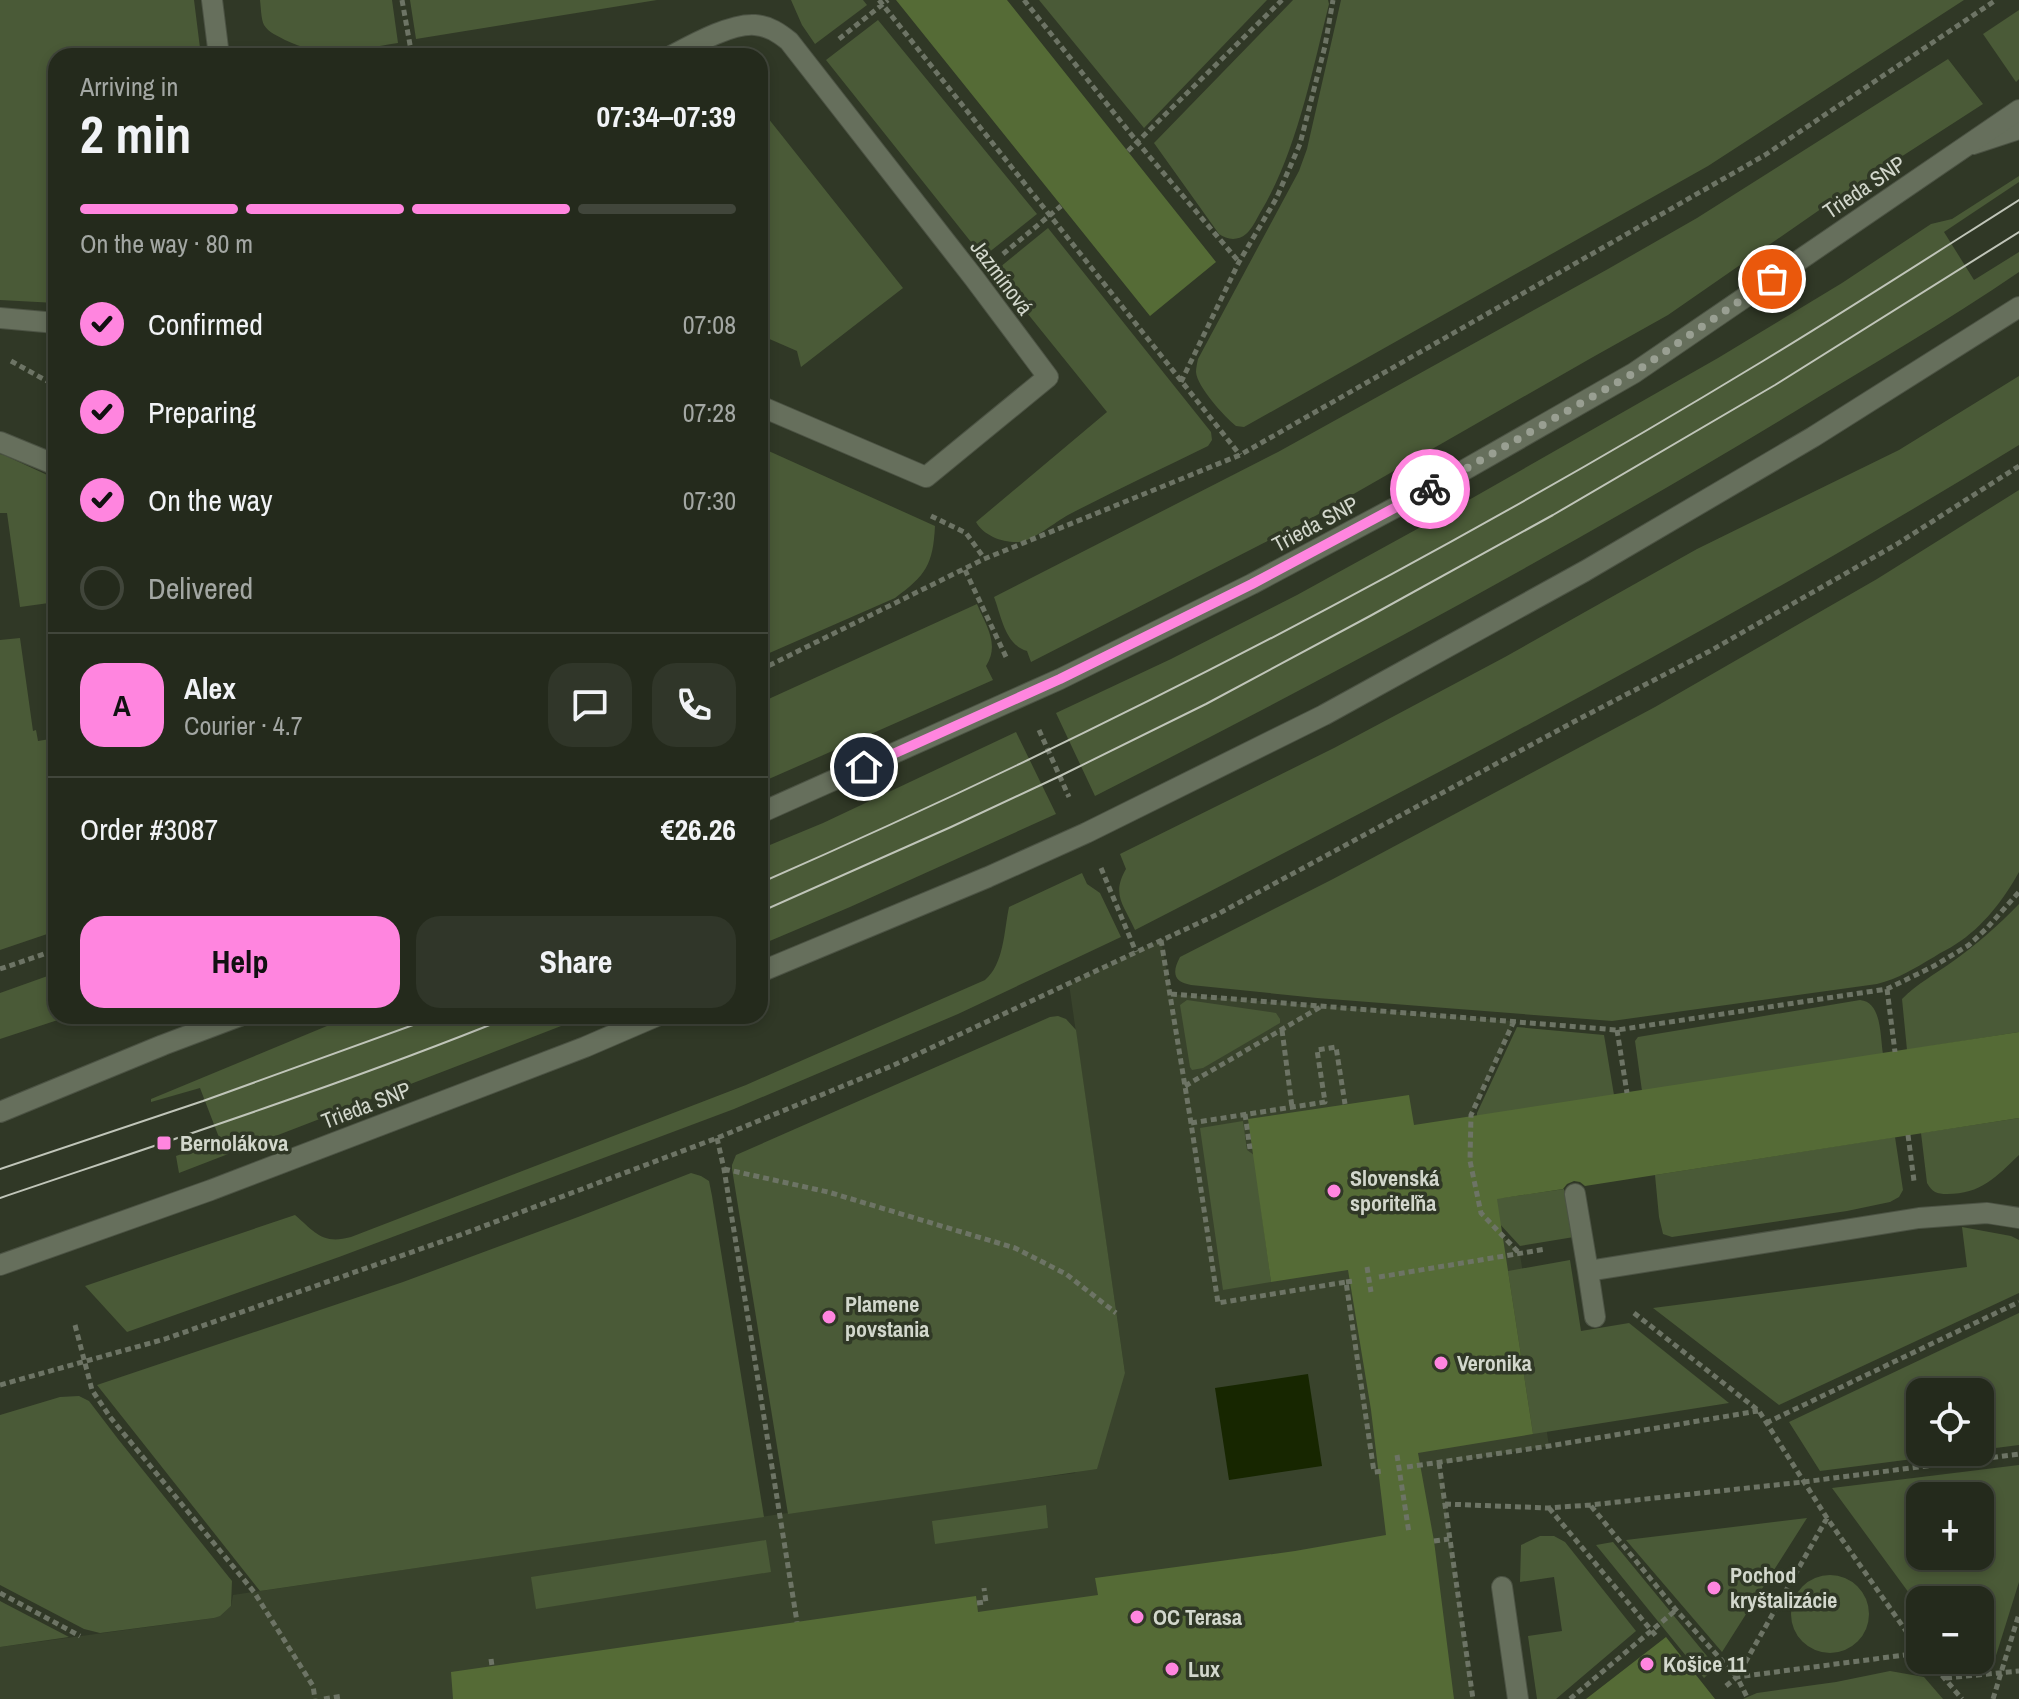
<!DOCTYPE html>
<html lang="en">
<head>
<meta charset="utf-8">
<style>
	body { margin:0; font-family:"Archivo Narrow",sans-serif; background:#303629; color:#f1f3f6; height:100vh; display:flex; flex-direction:column; font-size:30px; white-space:nowrap }
	* { box-sizing:border-box; margin:0 }
	p { font-size:26px; color:#a3a7a3 }
	.icon { flex:none; width:44px; height:44px; fill:none; stroke:currentColor; stroke-width:2; stroke-linecap:round; stroke-linejoin:round }
	.map { position:relative; flex:1; overflow:hidden }
	.panel { position:absolute; left:48px; top:48px; width:720px; height:976px; display:flex; flex-direction:column; background:#242a1c; border-radius:24px; box-shadow:0 4px 12px #0003,0 0 0 2px #41463b }
	.panel>* { flex:none }
	.fabs { position:absolute; left:1906px; top:1378px; display:grid; gap:16px }
	.fabs a { display:grid; place-items:center; width:88px; height:88px; border-radius:16px; background:#242a1c; box-shadow:0 4px 12px #0003,0 0 0 2px #41463b; font-size:40px }
	.pin { position:absolute; display:grid; place-items:center; width:68px; height:68px; color:#fff; margin:-34px; border:4px solid #fff; border-radius:50%; box-shadow:0 2px 8px #0007 }
	.courier { position:absolute; display:grid; place-items:center; width:80px; height:80px; margin:-40px; border:6px solid #ff85df; border-radius:50%; background:#fff; color:#222; box-shadow:0 2px 10px #0007 }
	.overview em { font-style:normal; font-weight:800 }
	.overview div { display:flex; flex-direction:column-reverse }
	.overview { display:flex; align-items:center; justify-content:space-between; height:136px; padding:0 32px }
	h1 { font-size:52px; font-weight:800; line-height:60px }
	.bar { display:grid; grid-template-columns:repeat(4,1fr); gap:12px 8px; align-content:center; height:96px; padding:0 32px }
	.bar i { height:10px; border-radius:6px; background:#41463b }
	.bar .current { background:#ff85df }
	.bar p { grid-column:span 4 }
	.line { display:flex; align-items:center; gap:20px; padding:0 32px; border-top:2px solid #41463b }
	.line div { flex:1 }
	.round { display:grid; place-items:center; flex:none; width:84px; height:84px; border-radius:24px; background:#303629 }
	ol { padding:0 32px; list-style:none }
	li { display:flex; align-items:center; gap:24px; height:88px }
	li p { margin-inline-start:auto }
	li .icon { padding:8px; border-radius:50%; background:#ff85df; color:#111; stroke-width:4 }
	li:last-child { color:#a3a7a3 }
	li i { width:44px; height:44px; border:4px solid #41463b; border-radius:50% }
	.primary-button { display:flex; gap:16px; margin-top:auto; padding:16px 32px }
	.primary-button a { flex:1; height:92px; border-radius:24px; background:#ff85df; color:#111; font-size:32px; font-weight:800; line-height:92px; text-align:center }
	.primary-button a+a { background:#303629; color:#f1f3f6 }
	.map>svg:first-child { display:block }
</style>
</head>
<body>
<div class="map">
<svg width="2019" height="1699" viewBox="0 0 2019 1699">
	<rect width="100%" height="100%" fill="#303826"/>
	<path fill="#39432c" d="M 1161,940 L 1171,994 L 1514,1021 L 1471,1115 L 1470,1161 L 1481,1213 L 1520,1254 L 1549,1446 L 1439,1464 L 1474,1699 L 0,1699 L 0,1647 L 214,1618 L 231,1606 L 233,1595 L 916,1494 L 1075,1473 L 1125,1373 L 1069,984 Z"/>
	<path fill="#4a5a37" fill-rule="evenodd" d="M 0,0 L 194,0 L 201,56 L 56,56 L 56,303 L 0,300 Z
		M 260,0 L 392,0 L 398,43 C 358,49 324,59 285,40 C 278,36 269,33 264,25 C 261,19 261,8 260,0 Z
		M 410,0 L 657,0 L 416,39 Z
		M 791,0 L 863,0 L 867,5 L 815,44 L 802,25 Z
		M 1039,0 L 1267,0 L 1144,128 Z
		M 1293,0 L 1328,0 L 1329,4 C 1312,72 1296,154 1260,213 C 1256,220 1252,229 1246,234 C 1238,241 1227,240 1219,234 L 1154,143 Z
		M 1341,0 L 1964,0 L 1708,166 L 1244,427 L 1236,426 C 1225,417 1197,387 1196,372 C 1196,368 1197,364 1198,359 L 1299,171 L 1307,149 Z
		M 2019,10 L 2019,79 L 2016,82 L 1983,34 Z
		M 878,20 L 1037,214 L 983,257 L 826,60 Z
		M 1948,59 L 1983,104 L 1828,204 L 1668,315 L 1593,357 L 1303,523 L 1031,662 L 1027,651 C 1005,645 1001,615 994,597 L 1278,452 L 1608,269 L 1697,218 Z
		M 760,108 L 903,288 L 801,367 L 797,351 L 760,335 Z
		M 2019,176 L 2019,182 L 1944,232 L 1974,280 L 2019,252 L 2019,272 C 1946,322 1869,366 1794,412 C 1566,550 1333,675 1095,796 L 1056,713 L 1171,659 L 1297,595 L 1439,517 L 1718,358 L 1842,283 L 1931,224 L 1952,219 Z
		M 1048,228 L 1211,432 L 1212,440 L 1208,446 C 1161,469 1114,491 1068,515 C 1055,522 1033,541 1019,542 C 1003,543 984,536 976,522 L 1107,412 L 994,272 Z
		M 2019,376 L 2019,445 C 1733,621 1434,776 1135,930 C 1124,905 1111,895 1126,869 L 1120,854 L 1334,748 L 1505,657 L 1697,549 L 1899,450 Z
		M 760,447 L 935,526 C 933,565 926,575 895,598 L 760,657 Z
		M 0,454 L 6,456 L 56,479 L 56,602 L 20,607 L 7,513 L 0,513 Z
		M 2019,490 L 2019,872 C 2004,899 1983,927 1956,944 C 1949,949 1941,952 1934,957 C 1915,968 1898,979 1877,984 L 1612,1021 L 1317,998 L 1191,985 C 1173,982 1172,972 1180,957 L 1333,879 L 1655,707 L 1877,579 Z
		M 977,604 C 986,626 1000,644 986,666 L 993,680 L 760,783 L 760,703 Z
		M 20,638 L 33,731 L 36,730 L 38,741 L 56,738 L 56,931 L 0,950 L 0,640 Z
		M 1016,732 L 1056,814 L 850,907 L 760,945 L 760,849 L 823,823 Z
		M 1082,873 L 1087,884 L 1100,893 L 1121,937 L 958,1014 L 734,1109 L 339,1257 L 127,1332 L 85,1286 L 295,1215 C 315,1232 322,1245 351,1237 L 746,1085 L 985,980 C 1004,964 1004,931 1009,907 Z
		M 2019,904 L 2019,1032 L 1907,1050 L 1902,999 C 1917,984 1935,974 1952,962 C 1976,945 1999,925 2019,904 Z
		M 56,973 L 56,1016 L 70,1016 L 0,1039 L 0,993 Z
		M 1187,1000 L 1270,1012 L 1276,1013 L 1280,1019 L 1280,1023 L 1203,1068 L 1192,1070 L 1190,1067 L 1180,1005 Z
		M 1860,1000 C 1882,1002 1880,1036 1883,1054 L 1642,1091 L 1635,1041 L 1638,1037 Z
		M 351,1016 L 587,1016 L 179,1173 L 176,1156 L 220,1140 L 200,1088 L 151,1102 L 151,1099 Z
		M 1058,1016 L 1066,1019 L 1076,1030 L 1125,1373 L 1097,1469 L 788,1514 L 732,1169 L 732,1165 L 736,1155 L 1050,1017 Z
		M 1517,1027 L 1604,1035 L 1614,1095 L 1501,1198 L 1564,1189 L 1574,1237 L 1520,1246 L 1487,1210 L 1476,1161 L 1477,1113 Z
		M 2019,1118 L 2019,1155 C 1996,1177 1981,1194 1947,1194 C 1937,1194 1932,1192 1927,1183 L 1921,1133 Z
		M 1243,1121 L 1247,1150 L 1254,1155 L 1271,1282 L 1223,1290 L 1200,1128 Z
		M 1895,1137 L 1903,1190 L 1899,1197 L 1890,1202 L 1847,1211 L 1672,1237 L 1663,1234 L 1659,1217 L 1655,1175 Z
		M 691,1173 L 701,1176 L 709,1181 L 712,1196 L 764,1517 L 260,1591 L 97,1385 L 403,1282 L 578,1217 Z
		M 1962,1227 L 2011,1236 L 2019,1240 L 2019,1293 L 1779,1405 L 1653,1308 L 1967,1267 Z
		M 1570,1260 L 1581,1331 L 1629,1323 L 1729,1403 L 1533,1434 L 1508,1271 Z
		M 2019,1313 L 2019,1445 L 1980,1450 L 1980,1392 L 1920,1392 L 1920,1452 L 1967,1452 L 1820,1471 L 1789,1422 Z
		M 79,1396 L 89,1401 L 118,1439 L 232,1581 L 231,1606 L 220,1616 L 214,1618 L 100,1633 L 84,1629 L 0,1585 L 0,1415 L 60,1397 Z
		M 2019,1465 L 2019,1582 L 1994,1662 L 1962,1666 L 1958,1660 L 1980,1660 L 1980,1600 L 1920,1600 L 1920,1608 L 1832,1488 ZM 1920,1496 L 1980,1496 L 1980,1556 L 1920,1556 Z
		M 1046,1505 L 1048,1528 L 935,1544 L 932,1521 Z
		M 1807,1518 L 1722,1652 L 1626,1540 Z
		M 1540,1536 L 1554,1536 L 1565,1542 L 1636,1631 L 1556,1699 L 1537,1699 L 1528,1636 L 1562,1631 L 1554,1577 L 1520,1582 L 1521,1545 Z
		M 766,1540 L 771,1572 L 536,1609 L 531,1577 Z
		M 1613,1542 L 1716,1667 L 1704,1678 L 1596,1545 Z
		M1791 1614a39 39 0 1 1 78 0a39 39 0 1 1-78 0Z
		M 0,1601 L 69,1637 L 0,1647 Z
		M 1890,1671 L 1924,1677 L 1943,1699 L 1743,1699 L 1757,1693 L 1836,1682 Z"/>
	<path fill="#172600" d="M 1308,1374 L 1322,1466 L 1229,1480 L 1215,1388 Z"/>
	<path fill="#556b36" d="M 896,0 L 1007,0 L 1216,262 L 1150,316 Z
		M 2019,1032 L 2019,1118 L 1585,1186 L 1580,1182 L 1574,1181 L 1567,1184 L 1563,1189 L 1497,1199 L 1533,1434 L 1418,1453 L 1434,1541 L 1454,1699 L 453,1699 L 451,1672 L 976,1596 L 978,1612 L 1098,1595 L 1095,1578 L 1295,1551 L 1386,1535 L 1371,1410 L 1348,1270 L 1271,1282 L 1248,1119 L 1409,1095 L 1414,1125 Z
		M 1666,1637 L 1715,1699 L 1586,1699 Z"/>
	<g fill="none" stroke-linecap="round" stroke-linejoin="round">
		<defs>
			<path id="service" d="M 1575,1194 L 1588,1271 L 1919,1218 L 1987,1213 L 2019,1218
				M 1588,1271 L 1595,1317
				M 1502,1587 L 1518,1699"/>
			<path id="minor" d="M 212,0 L 219,56
				M 671,56 C 692,45 731,23 755,25 C 769,26 779,33 789,41 L 974,278 L 1048,377 L 926,477 L 760,406
				M 1973,144 L 2019,129
				M 0,318 L 56,323
				M 0,442 L 56,465"/>
			<path id="tertiary" d="M 760,813 L 1060,679 L 1252,584 L 1445,481 L 1634,373 L 2019,110
				M 760,972 L 988,877 L 1086,833 L 1324,715 L 1585,571 L 1813,437 L 2019,307
				M 0,1112 L 163,1045 L 240,1016
				M 0,1265 L 211,1190 L 585,1047 L 657,1016"/>
		</defs>
		<use href="#service" stroke="#4c5344" stroke-width="22"/>
		<use href="#minor" stroke="#4c5344" stroke-width="22"/>
		<use href="#tertiary" stroke="#4c5344" stroke-width="22"/>
		<path stroke="#6d7465" stroke-width="5" stroke-dasharray="6 4" stroke-linecap="butt" d="M 402,0 L 412,56
			M 879,0 L 1240,455
			M 1024,0 L 1138,143 L 1239,262
			M 839,39 L 888,0
			M 1128,151 L 1282,0
			M 1003,254 L 1061,206
			M 11,361 L 56,386
			M 1181,382 L 1239,262 L 1276,199 L 1300,144 L 1325,46 L 1333,0
			M 931,516 L 966,533 L 984,558
			M 965,570 L 1007,659
			M 760,670 L 984,559 L 1240,455 L 1765,155 L 1996,0
			M 1039,730 L 1069,797
			M 1101,868 L 1136,952
			M 1161,940 L 1191,1123 L 1218,1303 L 1346,1282 L 1374,1472 L 1384,1471
			M 0,969 L 56,950
			M 1887,989 L 1895,1052
			M 1171,994 L 1617,1030 L 1887,989 L 1934,966 L 1969,945 L 1987,928 L 2019,892
			M 1514,1021 L 1471,1115 L 1470,1161 L 1481,1213 L 1520,1254
			M 1282,1030 L 1292,1107
			M 1617,1030 L 1627,1093
			M 1185,1086 L 1322,1006
			M 1245,1114 L 1250,1149
			M 1191,1123 L 1325,1102 L 1317,1050 L 1336,1047 L 1345,1104
			M 1908,1135 L 1914,1181
			M 717,1138 L 724,1169 L 797,1622
			M 724,1169 L 828,1192 L 1015,1248 L 1066,1274 L 1116,1313
			M 1379,1277 L 1546,1249
			M 1346,1282 L 1354,1281
			M 1634,1313 L 1759,1411 L 1827,1518 L 1920,1651
			M 75,1325 L 92,1390 L 110,1417 L 254,1592 L 313,1686 L 315,1699
			M 0,1385 L 165,1339 L 463,1234 L 717,1138 L 894,1065 L 1218,914 L 1579,719 L 1710,651 L 1897,544 L 2019,466
			M 1766,1423 L 2019,1302
			M 1439,1463 L 1473,1699
			M 1407,1467 L 1549,1446 L 1758,1411
			M 1445,1504 L 1548,1508 L 1590,1505 L 1803,1482 L 2019,1454
			M 1591,1506 L 1676,1610 L 1737,1677 L 1748,1699
			M 1549,1508 L 1656,1636
			M 1827,1518 L 1737,1677 L 1920,1653
			M 1434,1541 L 1449,1539
			M 0,1593 L 80,1636
			M 977,1603 L 986,1602 L 984,1588
			M 491,1659 L 492,1666
			M 1929,1660 L 1962,1699
			M 1946,1678 L 2019,1671
			M 1726,1686 L 1737,1677
			M 324,1699 L 342,1696
			M 1570,1699 L 1676,1610
			M 1993,1699 L 2019,1614"/>
		<use href="#service" stroke="#666f5c" stroke-width="20"/>
		<use href="#minor" stroke="#666f5c" stroke-width="20"/>
		<use href="#tertiary" stroke="#666f5c" stroke-width="20"/>
		<path stroke="#c0c5b9" stroke-width="2" d="M 760,883 C 1105,732 1440,557 1763,361 C 1849,309 1934,254 2019,200
			M 760,912 L 951,827 L 1060,776 L 1206,704 L 1370,616 L 1553,515 L 1775,385 L 2019,232
			M 0,1169 L 203,1101 L 438,1016
			M 0,1198 C 171,1140 344,1084 512,1016"/>
		<path stroke="#6d7465" stroke-width="5" stroke-dasharray="6 4" stroke-linecap="butt" d="M 1367,1267 L 1371,1292
			M 1397,1455 L 1409,1533"/>
	</g>
	<g fill="none" stroke-linecap="round" stroke-linejoin="round">
		<path stroke="#999f92" stroke-width="8" stroke-dasharray="0 14.4" d="M 1430,489 L 1634,373 L 1772,279"/>
		<path stroke="#ff85df" stroke-width="10" d="M 864,767 L 1060,679 L 1252,584 L 1430,489"/>
	</g>
	<g fill="#ff85df" stroke="#303826" stroke-width="3">
		<rect x="156" y="1135" width="16" height="16" rx="4"/>
		<circle cx="1334" cy="1191" r="8"/>
		<circle cx="829" cy="1317" r="8"/>
		<circle cx="1441" cy="1363" r="8"/>
		<circle cx="1714" cy="1588" r="8"/>
		<circle cx="1137" cy="1617" r="8"/>
		<circle cx="1647" cy="1664" r="8"/>
		<circle cx="1172" cy="1669" r="8"/>
	</g>
	<g text-anchor="middle" stroke-width="7" stroke-linejoin="round" paint-order="stroke">
		<g font-size="22" fill="#d2d7cc" stroke="#303826">
			<text transform="translate(1864 187) rotate(-34)" y="8">Trieda SNP</text>
			<text transform="translate(1002 277) rotate(53)" y="8">Jazmínová</text>
			<text transform="translate(1315 524) rotate(-28)" y="8">Trieda SNP</text>
			<text transform="translate(366 1105) rotate(-21)" y="8">Trieda SNP</text>
		</g>
		<g font-size="22" font-weight="bold" fill="#d2d7cc" stroke="#303826" text-anchor="start">
			<text x="180" y="1151">Bernolákova</text>
			<text x="1350" y="1186">Slovenská<tspan x="1350" dy="25">sporiteľňa</tspan></text>
			<text x="845" y="1312">Plamene<tspan x="845" dy="25">povstania</tspan></text>
			<text x="1457" y="1371">Veronika</text>
			<text x="1730" y="1583">Pochod<tspan x="1730" dy="25">kryštalizácie</tspan></text>
			<text x="1153" y="1625">OC Terasa</text>
			<text x="1663" y="1672">Košice 11</text>
			<text x="1188" y="1677">Lux</text>
		</g>
	</g>
</svg>
<div class="fabs">
<a><svg class="icon" aria-label="locate" viewBox="0 0 24 24"><circle cx="12" cy="12" r="6"/><path d="M12 2v4M12 18v4M2 12h4M18 12h4"/></svg></a>
<a>+</a>
<a>−</a>
</div>
<div class="pin" style="left:1772px;top:279px;background:#ea580c"><svg class="icon" aria-label="bag" viewBox="0 0 24 24"><path d="M5 8h14l-1 12H6zM9 8a3 3 0 0 1 6 0"/></svg></div>
<div class="pin" style="left:864px;top:767px;background:#1f2937"><svg class="icon" aria-label="home" viewBox="0 0 24 24"><path d="M3 11l9-7 9 7M6 9v11h12V9"/></svg></div>
<div class="courier" style="left:1430px;top:489px"><svg class="icon" aria-label="bike" viewBox="0 0 24 24"><circle cx="6" cy="16" r="4"/><circle cx="18" cy="16" r="4"/><path d="M6 16l4-8h5l3 8M10 8l3 8H6M13 5h3"/></svg></div>
<section class="panel">
<div class="overview"><div><h1>2 min</h1><p>Arriving in</p></div><em>07:34–07:39</em></div>
<div class="bar"><i class="current"></i><i class="current"></i><i class="current"></i><i></i><p>On the way · 80 m</p></div>
<ol>
<li><svg class="icon" aria-label="check" viewBox="0 0 24 24"><path d="M5 12l5 5 9-10"/></svg>Confirmed<p>07:08</p></li>
<li><svg class="icon" aria-label="check" viewBox="0 0 24 24"><path d="M5 12l5 5 9-10"/></svg>Preparing<p>07:28</p></li>
<li><svg class="icon" aria-label="check" viewBox="0 0 24 24"><path d="M5 12l5 5 9-10"/></svg>On the way<p>07:30</p></li>
<li><i></i>Delivered</li>
</ol>
<div class="line" style="height:144px"><b class="round" style="background:#ff85df;color:#111">A</b><div><b>Alex</b><p>Courier · 4.7</p></div><a class="round"><svg class="icon" aria-label="chat" viewBox="0 0 24 24"><path d="M4 5h16v11H9l-5 4z"/></svg></a><a class="round"><svg class="icon" aria-label="phone" viewBox="0 0 24 24"><path d="M5 4h4l2 5-3 2q2 4 5 5l2-3 5 2v4C11 20 4 13 5 4z"/></svg></a></div>
<div class="line" style="height:104px"><div>Order #3087</div><b>€26.26</b></div>
<div class="primary-button"><a>Help</a><a>Share</a></div>
</section>
</div>
</body>
</html>
